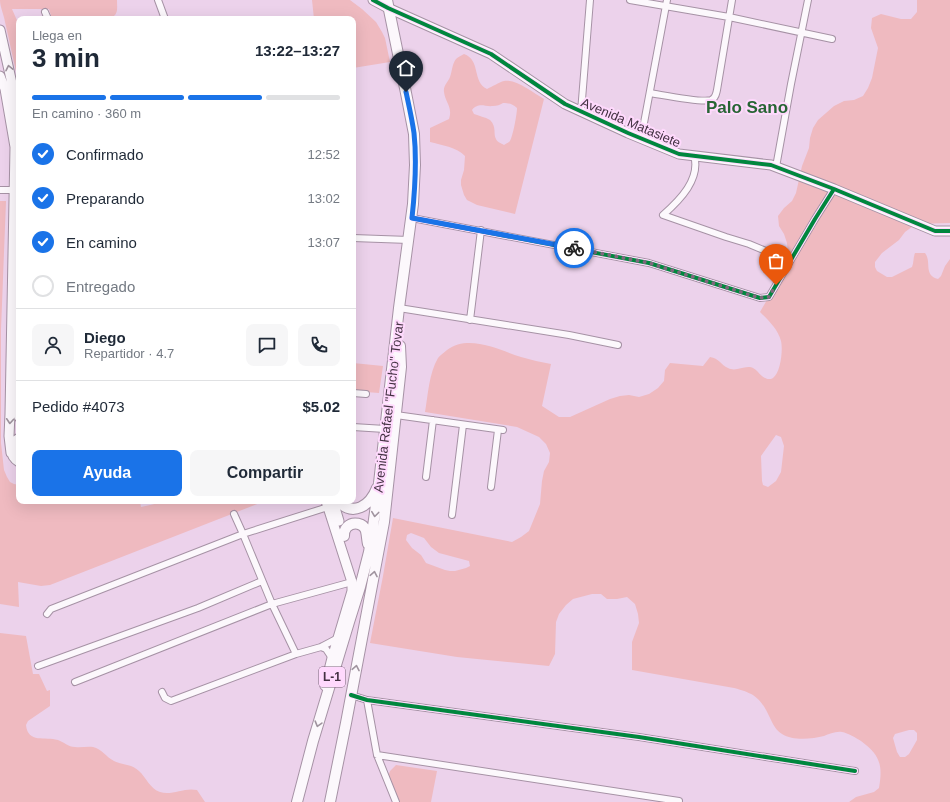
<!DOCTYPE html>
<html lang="es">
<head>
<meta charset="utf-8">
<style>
	body { margin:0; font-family:Arial,sans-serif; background:#f6f6f7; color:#1f2937; height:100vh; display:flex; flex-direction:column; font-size:15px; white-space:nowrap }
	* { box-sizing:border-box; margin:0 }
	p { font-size:13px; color:#747a83 }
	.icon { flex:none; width:22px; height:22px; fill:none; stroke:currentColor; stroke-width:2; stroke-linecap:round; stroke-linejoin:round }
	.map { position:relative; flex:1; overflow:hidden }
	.drawer { position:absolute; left:16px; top:16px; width:340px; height:488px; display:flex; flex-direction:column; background:#fff; border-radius:8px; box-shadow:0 4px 16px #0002 }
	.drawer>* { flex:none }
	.pin { position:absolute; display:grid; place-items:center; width:34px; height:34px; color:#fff; margin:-41px -17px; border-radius:50% 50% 50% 0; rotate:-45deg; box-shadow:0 0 4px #0007 }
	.pin .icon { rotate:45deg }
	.courier { position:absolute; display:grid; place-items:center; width:40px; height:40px; margin:-20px; border:3px solid #1a73e8; border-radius:50%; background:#fff; color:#222; box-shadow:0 1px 5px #0007 }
	.overview em { font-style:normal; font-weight:700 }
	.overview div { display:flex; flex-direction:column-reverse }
	.overview { display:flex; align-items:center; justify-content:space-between; height:68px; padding:0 16px }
	h1 { font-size:26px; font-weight:700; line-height:30px }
	.bar { display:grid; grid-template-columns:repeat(4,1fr); gap:6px 4px; align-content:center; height:48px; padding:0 16px }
	.bar i { height:5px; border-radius:3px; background:#e0e1e3 }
	.bar .active { background:#1a73e8 }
	.bar p { grid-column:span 4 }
	.line { display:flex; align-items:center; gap:10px; padding:0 16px; border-top:1px solid #e0e1e3 }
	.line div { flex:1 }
	.round { display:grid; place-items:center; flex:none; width:42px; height:42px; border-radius:8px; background:#f6f6f7 }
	ol { padding:0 16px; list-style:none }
	li { display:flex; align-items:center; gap:12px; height:44px }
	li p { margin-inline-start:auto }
	li .icon { padding:4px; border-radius:50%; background:#1a73e8; color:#fff; stroke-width:4 }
	li:last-child { color:#747a83 }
	li i { width:22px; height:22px; border:2px solid #e0e1e3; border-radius:50% }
	.primary-button { display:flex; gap:8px; margin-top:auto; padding:8px 16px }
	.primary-button a { flex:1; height:46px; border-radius:8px; background:#1a73e8; color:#fff; font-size:16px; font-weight:700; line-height:46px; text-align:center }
	.primary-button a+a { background:#f6f6f7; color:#1f2937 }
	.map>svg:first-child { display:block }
</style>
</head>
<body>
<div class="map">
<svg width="950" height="802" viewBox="0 0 950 802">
	<rect width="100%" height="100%" fill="#ecd2eb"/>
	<path fill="#efbac0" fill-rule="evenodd" d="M 0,0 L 117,0 C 117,9 119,15 109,19 L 52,19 L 49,9 L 12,9 L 19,25 L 19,84 C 14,64 10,43 5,22 C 4,15 0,7 0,0 Z
		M 312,0 L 350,0 L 362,9 L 376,22 L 382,32 L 385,38 L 390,62 L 353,68 L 353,19 L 314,19 Z
		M 917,0 L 950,0 L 950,223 L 916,224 L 905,232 L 899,240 L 882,253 L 875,262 L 875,267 L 877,271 L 887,277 L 892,277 L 912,267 C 914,262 913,258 915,253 L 925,253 C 932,262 923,275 938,279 L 941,276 L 945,266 L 950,259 L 950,802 L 849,802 L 856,797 L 874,792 L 879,788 C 883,765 880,755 861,741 C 856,738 848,733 842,732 C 836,731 829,734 824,736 C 812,739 793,741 782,734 C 776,730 774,726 771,720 C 761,699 757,694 734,688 L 632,670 L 632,642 L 639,623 L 638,614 L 635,604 L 627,597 L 617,599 L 607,599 L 601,594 L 592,594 L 573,599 L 566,605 L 559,614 L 556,622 L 555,654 L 549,666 L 457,657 L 370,643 L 383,576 L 393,518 L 512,542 L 521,537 L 529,531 L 540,504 L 542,481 L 544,471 L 549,462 L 550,453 L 546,444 L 539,437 L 517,427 L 425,412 C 428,395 429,373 438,358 C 440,355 444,353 447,350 C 469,334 499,350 521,357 C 531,360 541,362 551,364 L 542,406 L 559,417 L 570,417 L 610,399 L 620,396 L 629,395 L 639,397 L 649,394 L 658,388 L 664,381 L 665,370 L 670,363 L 703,366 L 710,357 C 719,358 721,365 728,368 C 736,372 742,366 750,367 C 756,368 758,373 762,376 C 763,377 767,379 768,379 C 770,379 772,379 773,378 C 781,372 783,349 781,341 C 778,329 768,320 760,312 L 789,262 L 787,243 L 784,234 L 779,226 L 778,216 L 784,208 L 792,201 L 796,193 L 802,166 L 809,148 L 810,138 L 813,128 L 818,120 L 834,106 L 844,101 L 854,100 L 863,96 L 868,88 L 872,78 L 878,48 L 871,28 L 872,18 L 881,14 L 901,19 L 911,19 L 917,12 ZM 776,435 L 781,437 L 784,446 L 781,472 L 776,481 L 768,487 L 763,485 L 762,481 L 761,456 ZM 411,533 L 424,538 L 431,547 L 439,553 L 469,561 L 470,566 L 466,568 L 455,571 L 450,571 L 445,570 L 426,563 L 421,555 L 412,548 L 406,540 L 407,535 ZM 909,730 L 914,730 L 917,733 L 917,740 L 909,754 L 905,757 L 900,757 L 897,752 L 893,738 L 895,734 Z
		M 464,54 C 481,60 472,82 487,89 C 492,87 499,82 504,81 C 517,79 533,93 544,99 L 515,214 L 477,205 L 467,200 L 464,195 L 461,185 L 461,180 L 464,170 L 465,156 C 457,147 441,145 430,142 L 430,128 L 449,119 C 453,107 445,102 444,92 C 443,86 448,82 450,77 C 452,72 452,64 456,59 C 458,57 462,55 464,54 ZM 503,103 C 509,103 512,104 517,108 C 517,114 513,136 510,141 C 508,143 507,143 504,145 C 501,143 497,142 496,139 C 493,134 497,127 490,120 C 485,117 479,116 474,114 L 472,110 C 479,102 484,107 493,106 C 497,106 500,105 503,103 Z
		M 0,201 L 6,201 L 1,330 L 1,443 L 4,470 L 7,477 L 10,482 L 14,484 L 19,485 L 19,501 L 140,501 L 141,507 L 168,501 L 265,501 L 50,585 L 41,586 L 18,582 L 19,607 L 0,604 Z
		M 353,363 L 383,366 L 379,393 L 353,391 Z
		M 0,633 L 26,636 L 33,674 L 39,674 L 47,691 L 50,690 L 50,706 L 28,721 L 26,725 C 28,744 45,736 58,740 C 64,742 68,747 75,747 C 81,748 87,746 93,747 C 102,749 106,757 114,761 C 122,765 132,764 139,771 C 146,777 150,789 160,792 C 172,796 184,787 197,790 L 205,802 L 0,802 Z
		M 396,765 L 437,771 L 431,802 L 397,802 L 388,777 L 390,771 Z"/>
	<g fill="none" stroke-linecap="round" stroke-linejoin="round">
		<defs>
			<path id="street" d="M 158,0 L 165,19
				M 630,0 L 729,17 L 832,39
				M 45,12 L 48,19
				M 650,93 C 663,95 701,103 711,100 C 716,98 716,94 717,90 L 732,0
				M 581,112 L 590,0
				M 641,139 L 667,0
				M 694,155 C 701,179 680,200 663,215 L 726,237 L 749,244 L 790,261
				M 776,167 L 791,84 L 808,0
				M 0,190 L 14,190
				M 412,218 L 649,263 L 760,298 L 769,297 L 815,219 L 834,189
				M 353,238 L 409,240
				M 399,308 L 569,335 L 618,345
				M 470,320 L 481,230
				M 353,393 L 366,394
				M 396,415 L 503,430
				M 353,427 L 385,429
				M 426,477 L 433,420
				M 491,487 L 498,430
				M 234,514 L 243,534 L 272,604 L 296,654
				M 452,515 L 463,425
				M 47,614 L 51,609 L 243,534 L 328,507
				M 321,647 L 326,649 L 332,658
				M 38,666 L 198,608 L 262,581
				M 75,682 L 272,604 L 352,582
				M 162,692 L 165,698 L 171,701 L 296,654 L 321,647 L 338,638
				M 351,695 L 367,700 L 639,737 L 855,771
				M 367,700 L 377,755 L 396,802
				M 377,755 L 679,801"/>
			<path id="secondary" d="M 373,0 L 388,8 L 491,54 L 565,104 L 628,133 L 679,154 L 771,165 L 834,189 L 935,231 L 950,231
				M 0,30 L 13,88 L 19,134
				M 0,76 L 5,89 L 15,147 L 10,414 L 9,436 L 11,453
				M 19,284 L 17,408 L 19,417
				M 19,438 C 9,444 9,456 19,462
				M 333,501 L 339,521
				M 325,686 L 332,658 L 352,591 L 352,582 L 326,501"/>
			<path id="primary" d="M 338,501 C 353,517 370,506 377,488
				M 344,536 C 344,532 345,529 347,527 C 353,521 364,523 366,531 C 367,535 367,540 368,544
				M 297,802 L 313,741 L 349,622 L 360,587 L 369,552 L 372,534 L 379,483 L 399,308 L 413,204 L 415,165 L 414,134 L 406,93 L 387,0
				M 330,802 L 346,723 L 384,522 L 401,367 L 400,346"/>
		</defs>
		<use href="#street" stroke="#a692a5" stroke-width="8"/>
		<use href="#secondary" stroke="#a692a5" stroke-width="11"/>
		<use href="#primary" stroke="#a692a5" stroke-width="12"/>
		<use href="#street" stroke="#fcf8fc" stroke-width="6"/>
		<use href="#secondary" stroke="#fcf8fc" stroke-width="9"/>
		<use href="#primary" stroke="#fcf8fc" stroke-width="10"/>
		<defs>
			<path id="cycleway" d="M 373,0 L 388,8 L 491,54 L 565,104 L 628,133 L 679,154 L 771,165 L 834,189 L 935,231 L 950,231
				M 412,218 L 649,263 L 760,298 L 769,297 L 815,219 L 834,189
				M 351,695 L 367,700 L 639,737 L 855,771"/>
		</defs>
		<use href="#cycleway" stroke="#ffd9fd" stroke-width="6"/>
		<use href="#cycleway" stroke="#00873e" stroke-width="4"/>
	</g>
	<defs><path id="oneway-chevron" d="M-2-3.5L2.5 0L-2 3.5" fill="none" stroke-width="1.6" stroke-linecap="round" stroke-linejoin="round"/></defs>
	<g stroke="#a0949f">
		<use href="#oneway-chevron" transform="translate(9 68) rotate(-102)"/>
		<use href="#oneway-chevron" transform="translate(10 421) rotate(94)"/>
		<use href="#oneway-chevron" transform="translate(375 514) rotate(97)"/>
		<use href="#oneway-chevron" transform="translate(374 574) rotate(-79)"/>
		<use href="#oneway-chevron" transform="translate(356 668) rotate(-79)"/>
		<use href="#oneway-chevron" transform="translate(318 724) rotate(106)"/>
	</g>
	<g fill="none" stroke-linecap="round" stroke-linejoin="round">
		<path stroke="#7e697d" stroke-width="4" stroke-dasharray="0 7.2" d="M 574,248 L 649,263 L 760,298 L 769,297 L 776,285"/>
		<path stroke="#1a73e8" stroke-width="5" d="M 406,92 C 409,106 412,119 414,133 C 417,161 415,190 412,218 L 574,248"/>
	</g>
	<g text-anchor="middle" stroke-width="4" stroke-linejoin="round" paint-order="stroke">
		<rect fill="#ffd9fd" stroke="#7b637a" stroke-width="1" x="319" y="667" width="26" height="20" rx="3"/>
		<g font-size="12" font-weight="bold" fill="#433142">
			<text x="332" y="681">L-1</text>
		</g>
		<g font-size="13" fill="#433142" stroke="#ffd9fd">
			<text transform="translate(631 122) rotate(23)" y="5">Avenida Matasiete</text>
			<text transform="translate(388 407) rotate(-83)" y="5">Avenida Rafael "Fucho" Tovar</text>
		</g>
		<g font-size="17" font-weight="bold" fill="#276534" stroke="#ffd9fd">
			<text x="747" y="113">Palo Sano</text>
		</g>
	</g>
</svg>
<div class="pin" style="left:776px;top:285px;background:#ea580c"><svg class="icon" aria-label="bag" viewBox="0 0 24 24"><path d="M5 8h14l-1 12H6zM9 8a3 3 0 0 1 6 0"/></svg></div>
<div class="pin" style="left:406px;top:92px;background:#1f2937"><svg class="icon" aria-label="home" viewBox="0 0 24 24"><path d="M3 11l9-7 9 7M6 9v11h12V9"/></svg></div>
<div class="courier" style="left:574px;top:248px"><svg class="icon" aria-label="bike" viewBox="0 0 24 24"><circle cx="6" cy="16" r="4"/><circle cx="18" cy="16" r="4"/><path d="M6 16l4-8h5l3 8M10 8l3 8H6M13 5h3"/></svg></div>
<section class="drawer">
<div class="overview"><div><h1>3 min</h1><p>Llega en</p></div><em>13:22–13:27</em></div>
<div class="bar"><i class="active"></i><i class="active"></i><i class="active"></i><i></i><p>En camino · 360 m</p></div>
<ol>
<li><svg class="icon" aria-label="check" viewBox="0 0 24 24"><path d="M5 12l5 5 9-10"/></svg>Confirmado<p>12:52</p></li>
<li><svg class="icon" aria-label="check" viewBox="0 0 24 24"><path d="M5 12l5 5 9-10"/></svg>Preparando<p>13:02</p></li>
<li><svg class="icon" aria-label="check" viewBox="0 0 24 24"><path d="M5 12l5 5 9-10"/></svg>En camino<p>13:07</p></li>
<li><i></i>Entregado</li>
</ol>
<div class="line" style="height:72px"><a class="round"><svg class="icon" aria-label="person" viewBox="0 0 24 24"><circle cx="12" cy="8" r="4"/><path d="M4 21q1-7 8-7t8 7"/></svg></a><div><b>Diego</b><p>Repartidor · 4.7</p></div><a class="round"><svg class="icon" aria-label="chat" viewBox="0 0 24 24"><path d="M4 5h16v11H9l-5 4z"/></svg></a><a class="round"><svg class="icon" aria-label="phone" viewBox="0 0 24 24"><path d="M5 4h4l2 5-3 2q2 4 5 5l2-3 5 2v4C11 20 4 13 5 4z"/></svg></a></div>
<div class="line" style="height:52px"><div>Pedido #4073</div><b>$5.02</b></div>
<div class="primary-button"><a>Ayuda</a><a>Compartir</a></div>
</section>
</div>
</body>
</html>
